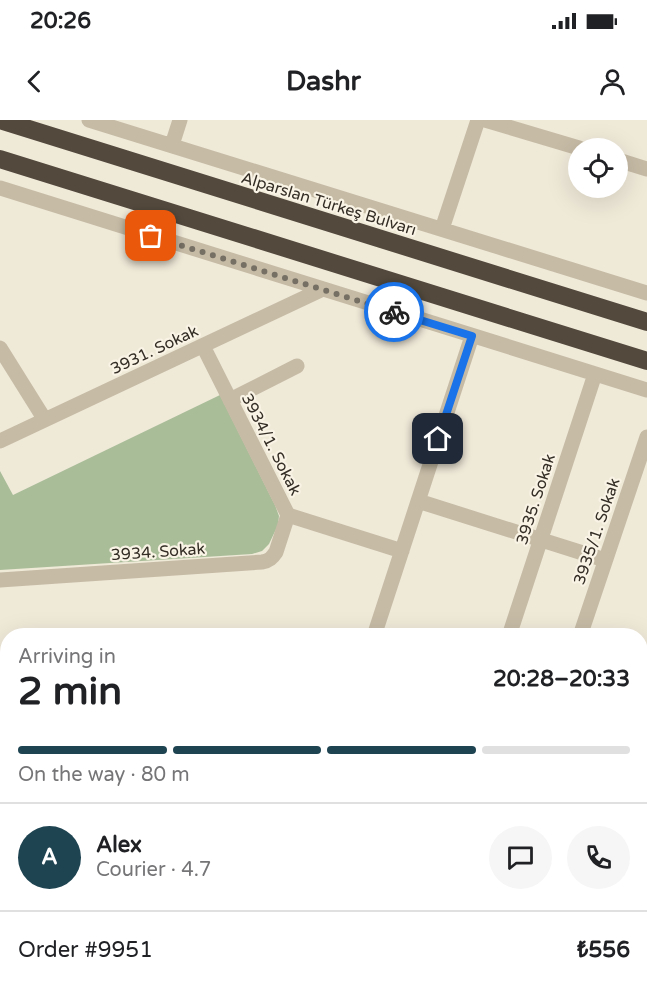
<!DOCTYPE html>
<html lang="en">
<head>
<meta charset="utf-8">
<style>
	body { margin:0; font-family:"Varela Round",sans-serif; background:#f6f6f6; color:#202124; height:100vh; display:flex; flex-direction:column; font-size:22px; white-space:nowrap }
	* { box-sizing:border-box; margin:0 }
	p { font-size:20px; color:#757577 }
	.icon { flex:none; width:33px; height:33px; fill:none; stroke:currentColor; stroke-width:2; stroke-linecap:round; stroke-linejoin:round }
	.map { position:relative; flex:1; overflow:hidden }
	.side { position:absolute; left:0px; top:508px; width:648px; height:374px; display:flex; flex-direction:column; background:#fff; border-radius:24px 24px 0 0; box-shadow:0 6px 24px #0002 }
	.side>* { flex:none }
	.buttons { position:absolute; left:568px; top:18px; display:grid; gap:12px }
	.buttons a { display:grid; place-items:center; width:60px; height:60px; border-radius:50%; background:#fff; box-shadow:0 6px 24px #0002; font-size:30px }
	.pin { position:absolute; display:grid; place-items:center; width:51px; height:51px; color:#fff; margin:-26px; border-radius:12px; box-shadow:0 3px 9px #0006 }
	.courier { position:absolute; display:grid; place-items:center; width:60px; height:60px; margin:-30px; border:4px solid #1a73e8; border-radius:50%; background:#fff; color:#222; box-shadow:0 2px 8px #0007 }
	.summary em { font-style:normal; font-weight:700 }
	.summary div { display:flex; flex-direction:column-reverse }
	.summary { display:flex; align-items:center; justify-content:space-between; height:102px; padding:0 18px }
	h1 { font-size:39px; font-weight:700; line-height:45px }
	.bar { display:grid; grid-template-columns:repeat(4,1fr); gap:9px 6px; align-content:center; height:72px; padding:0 18px }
	.bar i { height:8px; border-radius:4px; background:#e0e0e0 }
	.bar .selected { background:#1e4351 }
	.bar p { grid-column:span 4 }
	.line { display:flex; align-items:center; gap:15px; padding:0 18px; border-top:2px solid #e0e0e0 }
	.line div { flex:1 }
	.round { display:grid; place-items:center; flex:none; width:63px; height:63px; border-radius:32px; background:#f6f6f6 }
	.status { display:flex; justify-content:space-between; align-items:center; height:42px; padding:0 30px; background:#fff; direction:ltr }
	.status svg { height:16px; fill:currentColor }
	header { display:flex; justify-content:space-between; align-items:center; height:78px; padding:0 18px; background:#fff; font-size:27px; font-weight:700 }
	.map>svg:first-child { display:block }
</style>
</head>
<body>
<div class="status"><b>20:26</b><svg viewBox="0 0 49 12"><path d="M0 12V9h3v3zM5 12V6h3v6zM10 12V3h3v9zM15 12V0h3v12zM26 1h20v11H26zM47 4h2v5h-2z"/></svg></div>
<header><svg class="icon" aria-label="back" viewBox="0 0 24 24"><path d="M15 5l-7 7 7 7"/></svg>Dashr<svg class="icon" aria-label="person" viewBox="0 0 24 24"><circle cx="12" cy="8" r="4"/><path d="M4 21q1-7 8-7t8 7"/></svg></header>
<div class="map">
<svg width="647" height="881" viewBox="0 0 647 881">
	<rect width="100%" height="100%" fill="#efe9d8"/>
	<path fill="#a9bd99" d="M 220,275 L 275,385 L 279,396 L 278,405 L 269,424 L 262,431 L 252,434 L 0,450 L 0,351 L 13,375 Z
		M 0,804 L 7,808 L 8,874 L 110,875 L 113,881 L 0,881 Z"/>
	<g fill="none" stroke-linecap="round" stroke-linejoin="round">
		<path stroke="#c6bba5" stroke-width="15" d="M 89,0 L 647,173
			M 485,0 L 579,28
			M 172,25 L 180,0
			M 618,40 L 647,49
			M 0,68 L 647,270
			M 442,109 L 478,0
			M 203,226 L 288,395 L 402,431
			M 0,228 L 45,300
			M 230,280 L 297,246
			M 0,321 L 323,169
			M 418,381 L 605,440
			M 0,460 L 262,442 C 269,441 272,438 276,432 L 288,395
			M 374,516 L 472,216
			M 509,516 L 595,254
			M 580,516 L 647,317
			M 0,582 L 8,581
			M 640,618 L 647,621
			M 640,672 L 647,675
			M 640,750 L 647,754
			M 0,788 L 8,791
			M 640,819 L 647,803
			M 121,874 L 124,881
			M 156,876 L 172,881
			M 227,881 L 230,874
			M 373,881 L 376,874
			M 493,881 L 496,874
			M 616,881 L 618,874"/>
		<path stroke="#53493d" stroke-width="18" d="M 0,0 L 647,202
			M 0,39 L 647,241"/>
	</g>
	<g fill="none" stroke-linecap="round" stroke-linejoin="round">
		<path stroke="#756f64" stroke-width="6" stroke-dasharray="0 10.8" d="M 151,116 L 394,192"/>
		<path stroke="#1a73e8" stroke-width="8" d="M 394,192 L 472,216 L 438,319"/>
	</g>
	<g text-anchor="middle" stroke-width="4.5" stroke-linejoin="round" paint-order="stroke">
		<g font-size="16" fill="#332d26" stroke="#f8f3e4">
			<text transform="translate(329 83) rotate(17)" y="6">Alparslan Türkeş Bulvarı</text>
			<text transform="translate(154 229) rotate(-25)" y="6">3931. Sokak</text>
			<text transform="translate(272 324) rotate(63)" y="6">3934/1. Sokak</text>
			<text transform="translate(535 379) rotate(-72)" y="6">3935. Sokak</text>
			<text transform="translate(596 411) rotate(-71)" y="6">3935/1. Sokak</text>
			<text transform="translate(158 431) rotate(-4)" y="6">3934. Sokak</text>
		</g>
	</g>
</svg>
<div class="buttons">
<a><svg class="icon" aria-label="locate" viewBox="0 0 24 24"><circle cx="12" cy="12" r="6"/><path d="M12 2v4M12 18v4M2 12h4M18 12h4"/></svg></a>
</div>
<div class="pin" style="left:151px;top:116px;background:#ea580c"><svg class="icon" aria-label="bag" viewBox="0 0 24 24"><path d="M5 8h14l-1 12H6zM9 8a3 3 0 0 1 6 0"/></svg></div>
<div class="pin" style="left:438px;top:319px;background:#1f2937"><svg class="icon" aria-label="home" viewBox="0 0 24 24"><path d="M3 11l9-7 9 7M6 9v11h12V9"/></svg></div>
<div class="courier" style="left:394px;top:192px"><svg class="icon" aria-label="bike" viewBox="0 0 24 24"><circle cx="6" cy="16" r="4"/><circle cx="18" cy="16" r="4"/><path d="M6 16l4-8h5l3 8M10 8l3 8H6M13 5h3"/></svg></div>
<section class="side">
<div class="summary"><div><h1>2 min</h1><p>Arriving in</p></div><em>20:28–20:33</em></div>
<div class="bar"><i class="selected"></i><i class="selected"></i><i class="selected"></i><i></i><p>On the way · 80 m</p></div>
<div class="line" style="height:108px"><b class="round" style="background:#1e4351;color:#fff">A</b><div><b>Alex</b><p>Courier · 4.7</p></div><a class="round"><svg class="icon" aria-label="chat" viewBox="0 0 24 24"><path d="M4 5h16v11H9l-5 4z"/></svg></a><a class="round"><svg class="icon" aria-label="phone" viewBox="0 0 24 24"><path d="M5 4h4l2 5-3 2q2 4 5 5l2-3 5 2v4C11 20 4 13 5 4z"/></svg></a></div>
<div class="line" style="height:78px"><div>Order #9951</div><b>₺556</b></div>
</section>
</div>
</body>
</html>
